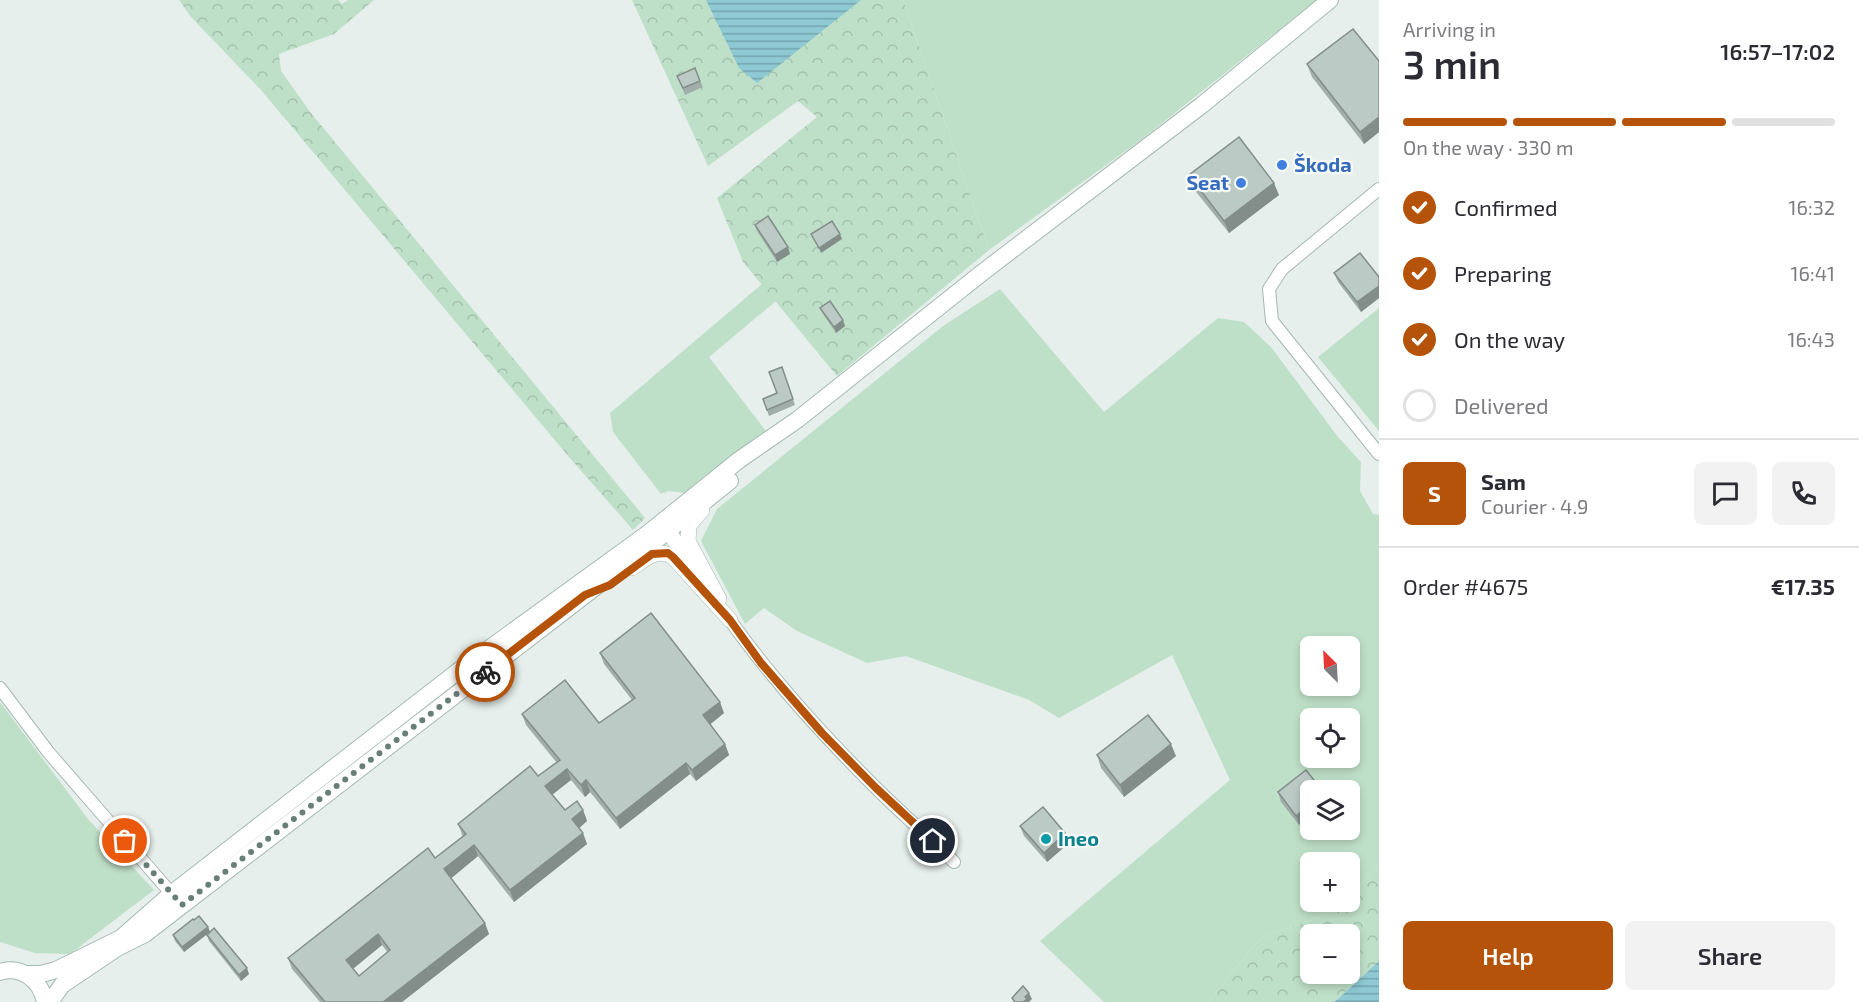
<!DOCTYPE html>
<html lang="en">
<head>
<meta charset="utf-8">
<style>
	body { margin:0; font-family:"Exo 2",sans-serif; background:#f2f2f3; color:#2b2b33; height:100vh; display:flex; flex-direction:column; font-size:22px; white-space:nowrap }
	* { box-sizing:border-box; margin:0 }
	p { font-size:20px; color:#7c7c81 }
	.icon { flex:none; width:33px; height:33px; fill:none; stroke:currentColor; stroke-width:2; stroke-linecap:round; stroke-linejoin:round }
	.map { position:relative; flex:1; overflow:hidden }
	.details { display:flex; flex-direction:column; background:#fff; width:480px }
	.details>* { flex:none }
	.needle { width:39px; rotate:336deg }
	.fabs { position:absolute; left:1300px; top:636px; display:grid; gap:12px }
	.fabs a { display:grid; place-items:center; width:60px; height:60px; border-radius:9px; background:#fff; box-shadow:0 3px 9px #0003; font-size:30px }
	.pin { position:absolute; display:grid; place-items:center; width:51px; height:51px; color:#fff; margin:-26px; border:3px solid #fff; border-radius:50%; box-shadow:0 2px 6px #0007 }
	.courier { position:absolute; display:grid; place-items:center; width:60px; height:60px; margin:-30px; border:4px solid #b45309; border-radius:50%; background:#fff; color:#222; box-shadow:0 2px 8px #0007 }
	.summary em { font-style:normal; font-weight:600 }
	.summary div { display:flex; flex-direction:column-reverse }
	.summary { display:flex; align-items:center; justify-content:space-between; height:102px; padding:0 24px }
	h1 { font-size:39px; font-weight:600; line-height:45px }
	.bar { display:grid; grid-template-columns:repeat(4,1fr); gap:9px 6px; align-content:center; height:72px; padding:0 24px }
	.bar i { height:8px; border-radius:4px; background:#e1e1e2 }
	.bar .current { background:#b45309 }
	.bar p { grid-column:span 4 }
	.line { display:flex; align-items:center; gap:15px; padding:0 24px; border-top:2px solid #e1e1e2 }
	.line div { flex:1 }
	.round { display:grid; place-items:center; flex:none; width:63px; height:63px; border-radius:9px; background:#f2f2f3 }
	ol { padding:0 24px; list-style:none }
	li { display:flex; align-items:center; gap:18px; height:66px }
	li p { margin-inline-start:auto }
	li .icon { padding:6px; border-radius:50%; background:#b45309; color:#fff; stroke-width:4 }
	li:last-child { color:#7c7c81 }
	li i { width:33px; height:33px; border:3px solid #e1e1e2; border-radius:50% }
	.button { display:flex; gap:12px; margin-top:auto; padding:12px 24px }
	.button a { flex:1; height:69px; border-radius:9px; background:#b45309; color:#fff; font-size:24px; font-weight:600; line-height:69px; text-align:center }
	.button a+a { background:#f2f2f3; color:#2b2b33 }
	main { display:flex; flex:1; min-height:0 }
	.map>svg:first-child { display:block }
</style>
</head>
<body>
<main>
<div class="map">
<svg width="1379" height="1002" viewBox="0 0 1379 1002">
	<defs>
		<pattern id="forest-crowns" width="20" height="18" patternUnits="userSpaceOnUse" patternTransform="scale(1.5)"><rect width="20" height="18" fill="#bfe0c8"/><path d="M2 6a3 3 0 1 1 6 0M12 15a3 3 0 1 1 6 0" fill="none" stroke="#a4c1ad"/></pattern>
		<pattern id="water-rules" width="6" height="5" patternUnits="userSpaceOnUse" patternTransform="scale(1.5)"><rect width="6" height="5" fill="#8ec9d4"/><path d="M0 2.5h6" fill="none" stroke="#74a5ad"/></pattern>
	</defs>
	<rect width="100%" height="100%" fill="#e6efeb"/>
	<path fill="#bfe0c8" fill-rule="evenodd" d="M 903,0 L 1317,0 L 1142,139 L 989,250 Z
		M 762,284 L 776,301 L 709,357 L 766,431 L 698,481 L 686,493 L 668,491 L 661,494 L 613,432 L 610,413 Z
		M 1000,289 L 1104,412 L 1218,318 L 1244,322 L 1271,347 L 1338,437 L 1361,462 L 1360,491 L 1373,514 L 1379,515 L 1379,863 L 1350,897 L 1350,862 L 1311,862 L 1311,902 L 1346,902 L 1341,908 L 1260,939 L 1208,1002 L 1104,1002 L 1040,941 L 1230,780 L 1172,655 L 1059,718 L 1029,700 L 906,656 L 867,663 L 797,631 L 764,608 L 745,624 L 701,541 L 717,509 L 943,326 ZM 1311,646 L 1350,646 L 1350,686 L 1311,686 ZM 1311,718 L 1350,718 L 1350,758 L 1311,758 ZM 1311,790 L 1350,790 L 1350,830 L 1311,830 Z
		M 1379,308 L 1379,431 L 1318,357 Z
		M 0,702 L 88,819 L 154,890 L 70,954 L 35,953 L 0,942 Z"/>
	<path fill="url(#forest-crowns)" fill-rule="evenodd" d="M 179,0 L 338,0 L 342,4 L 348,0 L 374,0 L 334,34 L 279,54 L 281,71 L 311,113 L 645,518 L 633,530 L 569,457 L 261,90 L 191,17 Z
		M 632,0 L 903,0 L 989,250 L 837,376 L 743,262 L 717,198 L 817,117 L 798,101 L 708,166 Z
		M 1379,863 L 1379,961 L 1339,998 L 1334,1002 L 1208,1002 L 1260,939 L 1341,908 L 1346,902 L 1350,902 L 1350,897 ZM 1311,934 L 1350,934 L 1350,974 L 1311,974 Z"/>
	<path fill="url(#water-rules)" d="M 706,0 L 861,0 L 757,83 L 739,68 Z
		M 1379,961 L 1379,1002 L 1334,1002 L 1339,998 Z"/>
	<g fill="none" stroke-linecap="round" stroke-linejoin="round">
		<defs>
			<path id="minor" d="M 1379,189 L 1282,269 L 1269,289 L 1272,321 L 1379,454
				M 730,620 C 773,681 822,734 874,786 C 900,812 928,836 954,862
				M 0,688 L 49,753 L 177,900"/>
			<path id="tertiary" d="M 702,510 L 689,525 L 688,541 L 719,599
				M 662,522 L 692,566
				M 632,568 C 645,559 658,547 673,557 L 730,620"/>
			<path id="secondary" d="M 0,972 C 22,965 41,981 45,1002
				M 27,974 L 41,974 L 56,970 L 121,938 L 171,894 L 457,672 L 647,534 L 739,460 L 797,420 L 983,272 L 1202,105 L 1330,0
				M 50,1002 L 62,985 L 117,948 L 145,934 L 654,542 L 730,481"/>
		</defs>
		<use href="#minor" stroke="#a8b8b2" stroke-width="14"/>
		<use href="#tertiary" stroke="#a8b8b2" stroke-width="16"/>
		<use href="#secondary" stroke="#a4bbb3" stroke-width="18"/>
		<use href="#minor" stroke="#fff" stroke-width="12"/>
		<use href="#tertiary" stroke="#fff" stroke-width="15"/>
		<use href="#secondary" stroke="#fff" stroke-width="16"/>
	</g>
	<path fill="#a1aea9" fill-rule="evenodd" d="M 1379,61 L 1379,132 L 1364,144 L 1312,77 L 1307,64 Z
		M 677,76 L 700,81 L 703,87 L 685,95 Z
		M 1189,175 L 1279,195 L 1229,233 L 1193,188 Z
		M 755,225 L 790,254 L 777,262 L 757,231 Z
		M 1334,273 L 1379,277 L 1379,298 L 1361,312 L 1338,282 Z
		M 820,308 L 845,326 L 836,333 L 823,314 Z
		M 782,367 L 795,405 L 769,416 L 763,399 L 777,393 Z
		M 600,653 L 724,713 L 710,724 L 725,744 L 729,755 L 696,781 L 690,774 L 620,829 L 590,792 L 585,797 L 571,780 L 552,795 L 565,810 L 583,810 L 587,821 L 579,828 L 587,844 L 514,902 L 478,856 L 451,878 L 489,934 L 402,1002 L 320,1002 L 292,969 L 288,958 L 435,858 L 463,837 L 458,824 L 538,776 L 557,763 L 526,725 L 522,714 L 599,723 L 632,700 L 604,664 ZM 382,945 L 388,953 L 359,976 L 353,969 Z
		M 1097,755 L 1176,756 L 1124,797 L 1101,768 Z
		M 1322,790 L 1299,825 L 1281,802 L 1278,792 Z
		M 1020,826 L 1065,833 L 1069,843 L 1047,862 L 1024,836 Z
		M 208,927 L 210,932 L 184,952 L 175,941 L 173,935 Z
		M 207,935 L 249,974 L 241,981 L 209,941 Z"/>
	<path fill="#838d89" d="M 1379,117 L 1379,132 L 1364,144 L 1360,132 Z
		M 1274,183 L 1279,195 L 1229,233 L 1224,221 Z
		M 840,234 L 842,239 L 821,253 L 819,248 Z
		M 788,247 L 790,254 L 777,262 L 775,255 Z
		M 1379,286 L 1379,298 L 1361,312 L 1357,302 Z
		M 843,320 L 845,326 L 836,333 L 834,327 Z
		M 720,702 L 724,713 L 707,727 L 703,715 Z
		M 725,744 L 729,755 L 696,781 L 692,770 Z
		M 1171,744 L 1176,756 L 1124,797 L 1120,785 Z
		M 686,763 L 690,774 L 620,829 L 616,818 Z
		M 567,769 L 571,780 L 549,797 L 545,786 Z
		M 586,780 L 590,792 L 585,797 L 581,785 Z
		M 1311,803 L 1311,815 L 1299,825 L 1296,816 Z
		M 583,810 L 587,821 L 576,831 L 572,819 Z
		M 583,833 L 587,844 L 514,902 L 510,890 Z
		M 1065,833 L 1069,843 L 1047,862 L 1044,853 Z
		M 474,845 L 478,856 L 448,881 L 444,869 Z
		M 485,923 L 489,934 L 402,1002 L 383,1002 Z
		M 208,927 L 210,932 L 184,952 L 182,947 Z
		M 378,934 L 382,945 L 350,971 L 346,960 Z
		M 247,968 L 249,974 L 241,981 L 239,975 Z
		M 1029,993 L 1032,999 L 1029,1002 L 1023,1002 L 1025,997 Z"/>
	<path fill="#bbcac4" stroke="#838d89" stroke-width="1.5" fill-rule="evenodd" d="M 1353,29 L 1379,61 L 1379,117 L 1360,132 L 1307,64 Z
		M 695,68 L 700,81 L 683,88 L 677,76 Z
		M 1239,137 L 1274,183 L 1224,221 L 1189,175 Z
		M 768,216 L 788,247 L 775,255 L 755,225 Z
		M 832,221 L 840,234 L 819,248 L 811,234 Z
		M 1360,253 L 1379,277 L 1379,286 L 1357,302 L 1334,273 Z
		M 830,301 L 843,320 L 834,327 L 820,308 Z
		M 782,367 L 793,399 L 767,410 L 763,399 L 777,393 L 769,372 Z
		M 651,613 L 720,702 L 703,715 L 725,744 L 692,770 L 686,763 L 616,818 L 586,780 L 581,785 L 567,769 L 545,786 L 565,810 L 577,801 L 583,810 L 572,819 L 583,833 L 510,890 L 474,845 L 444,869 L 485,923 L 383,1002 L 325,1002 L 288,958 L 428,848 L 435,858 L 466,834 L 458,824 L 530,766 L 538,776 L 560,760 L 522,714 L 565,680 L 599,723 L 635,698 L 600,653 ZM 378,934 L 390,950 L 359,976 L 346,960 Z
		M 1148,715 L 1171,744 L 1120,785 L 1097,755 Z
		M 1306,770 L 1322,790 L 1311,790 L 1311,803 L 1296,816 L 1278,792 Z
		M 1043,807 L 1065,833 L 1044,853 L 1020,826 Z
		M 199,916 L 208,927 L 182,947 L 173,935 L 193,919 L 194,920 Z
		M 214,928 L 247,968 L 239,975 L 207,935 Z
		M 1023,986 L 1029,993 L 1025,997 L 1027,999 L 1023,1002 L 1015,1002 L 1012,998 Z"/>
	<g fill="none" stroke-linecap="round" stroke-linejoin="round">
		<path stroke="#687f78" stroke-width="6" stroke-dasharray="0 10.8" d="M 125,841 L 182,905 L 485,672"/>
		<path stroke="#b45309" stroke-width="8" d="M 485,672 L 585,595 L 610,585 L 652,554 L 668,553 L 673,557 L 730,620 L 761,663 L 822,733 L 876,788 L 933,841"/>
	</g>
	<g fill="#3f7fe0" stroke="#f7fbf9" stroke-width="2">
		<circle cx="1282" cy="165" r="6"/>
		<circle cx="1241" cy="183" r="6"/>
	</g>
	<circle fill="#0f9aa8" stroke="#f7fbf9" stroke-width="2" cx="1046" cy="839" r="6"/>
	<g text-anchor="middle" stroke-width="4.5" stroke-linejoin="round" paint-order="stroke">
		<g font-size="20" font-weight="bold" fill="#366cbe" stroke="#f7fbf9" text-anchor="start">
			<text x="1294" y="172">Škoda</text>
			<text x="1229" y="190" text-anchor="end">Seat</text>
		</g>
		<g font-size="20" font-weight="bold" fill="#0d838f" stroke="#f7fbf9" text-anchor="start">
			<text x="1058" y="846">Ineo</text>
		</g>
	</g>
</svg>
<div class="fabs">
<a><svg class="needle" viewBox="-14 -14 28 28"><path d="M0-13l5 13h-10z" fill="#e53935"/><path d="M0 13l5-13h-10z" fill="#7c7c81"/></svg></a>
<a><svg class="icon" aria-label="locate" viewBox="0 0 24 24"><circle cx="12" cy="12" r="6"/><path d="M12 2v4M12 18v4M2 12h4M18 12h4"/></svg></a>
<a><svg class="icon" aria-label="layers" viewBox="0 0 24 24"><path d="M12 4l9 5-9 5-9-5zM3 14l9 5 9-5"/></svg></a>
<a>+</a>
<a>−</a>
</div>
<div class="pin" style="left:125px;top:841px;background:#ea580c"><svg class="icon" aria-label="bag" viewBox="0 0 24 24"><path d="M5 8h14l-1 12H6zM9 8a3 3 0 0 1 6 0"/></svg></div>
<div class="pin" style="left:933px;top:841px;background:#1f2937"><svg class="icon" aria-label="home" viewBox="0 0 24 24"><path d="M3 11l9-7 9 7M6 9v11h12V9"/></svg></div>
<div class="courier" style="left:485px;top:672px"><svg class="icon" aria-label="bike" viewBox="0 0 24 24"><circle cx="6" cy="16" r="4"/><circle cx="18" cy="16" r="4"/><path d="M6 16l4-8h5l3 8M10 8l3 8H6M13 5h3"/></svg></div>
</div>
<section class="details">
<div class="summary"><div><h1>3 min</h1><p>Arriving in</p></div><em>16:57–17:02</em></div>
<div class="bar"><i class="current"></i><i class="current"></i><i class="current"></i><i></i><p>On the way · 330 m</p></div>
<ol>
<li><svg class="icon" aria-label="check" viewBox="0 0 24 24"><path d="M5 12l5 5 9-10"/></svg>Confirmed<p>16:32</p></li>
<li><svg class="icon" aria-label="check" viewBox="0 0 24 24"><path d="M5 12l5 5 9-10"/></svg>Preparing<p>16:41</p></li>
<li><svg class="icon" aria-label="check" viewBox="0 0 24 24"><path d="M5 12l5 5 9-10"/></svg>On the way<p>16:43</p></li>
<li><i></i>Delivered</li>
</ol>
<div class="line" style="height:108px"><b class="round" style="background:#b45309;color:#fff">S</b><div><b>Sam</b><p>Courier · 4.9</p></div><a class="round"><svg class="icon" aria-label="chat" viewBox="0 0 24 24"><path d="M4 5h16v11H9l-5 4z"/></svg></a><a class="round"><svg class="icon" aria-label="phone" viewBox="0 0 24 24"><path d="M5 4h4l2 5-3 2q2 4 5 5l2-3 5 2v4C11 20 4 13 5 4z"/></svg></a></div>
<div class="line" style="height:78px"><div>Order #4675</div><b>€17.35</b></div>
<div class="button"><a>Help</a><a>Share</a></div>
</section>
</main>
</body>
</html>
